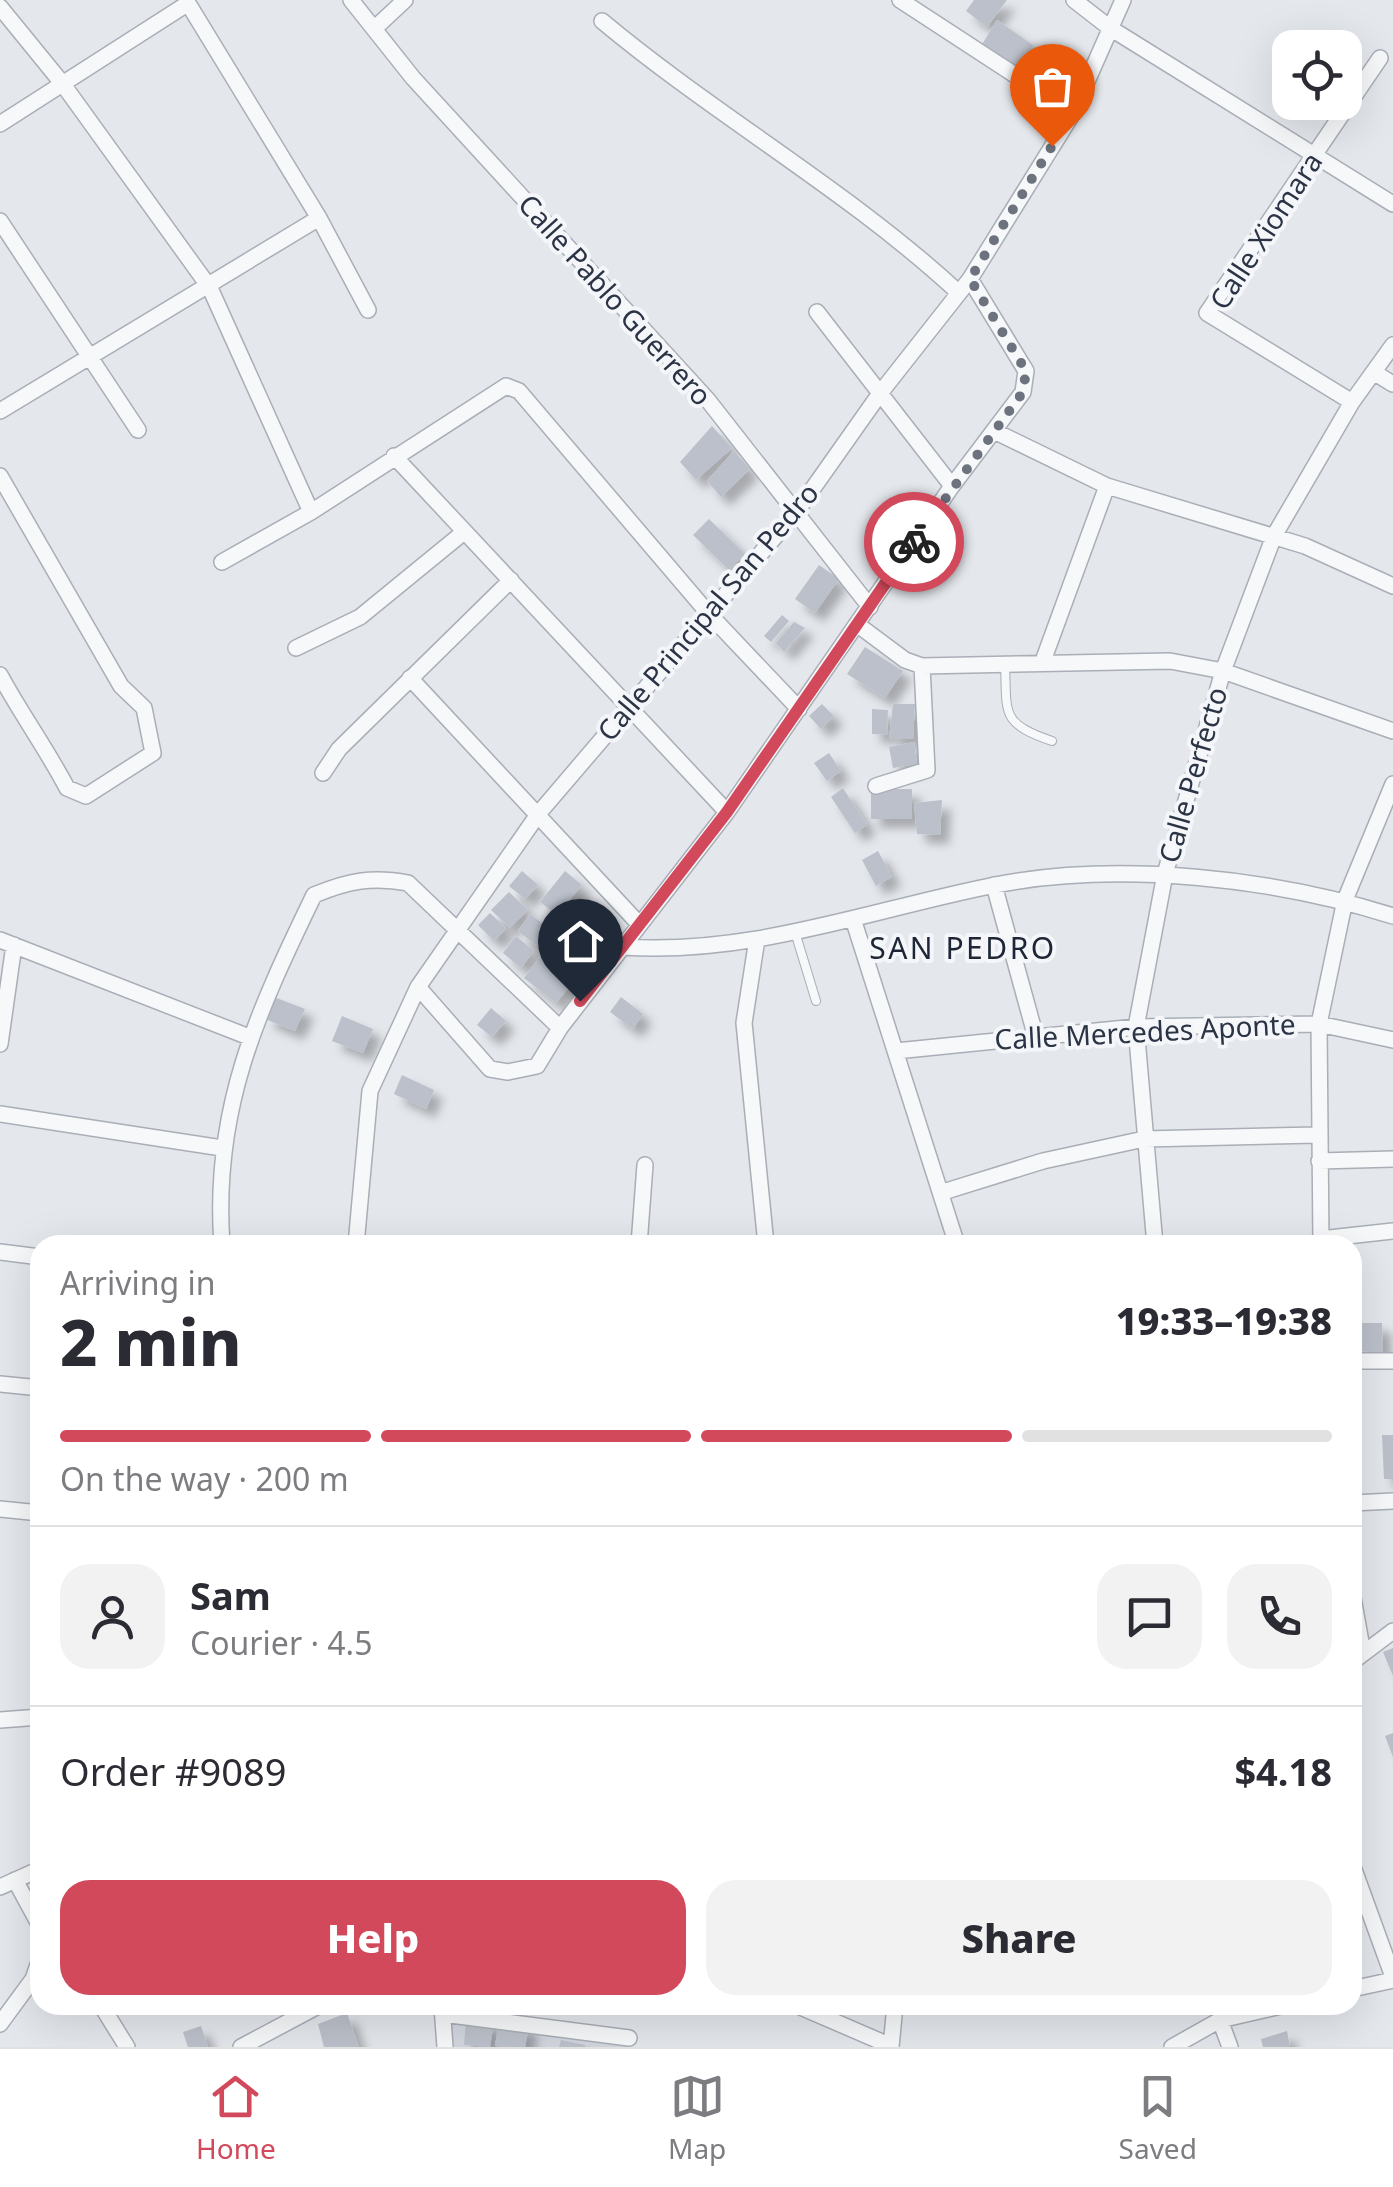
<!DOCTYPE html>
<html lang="en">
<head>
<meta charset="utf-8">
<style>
	body { margin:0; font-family:"Noto Sans",sans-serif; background:#f2f2f3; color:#2b2b33; height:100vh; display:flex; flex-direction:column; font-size:38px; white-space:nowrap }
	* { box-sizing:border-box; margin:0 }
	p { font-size:32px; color:#7c7c81 }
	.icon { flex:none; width:55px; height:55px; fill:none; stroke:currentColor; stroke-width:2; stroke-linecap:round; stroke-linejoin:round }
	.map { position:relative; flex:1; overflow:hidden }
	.panel { position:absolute; left:30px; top:1235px; width:1332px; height:780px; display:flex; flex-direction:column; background:#fff; border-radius:30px; box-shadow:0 10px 40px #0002 }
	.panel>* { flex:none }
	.fabs { position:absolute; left:1272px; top:30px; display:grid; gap:20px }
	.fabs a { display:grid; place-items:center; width:90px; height:90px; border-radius:20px; background:#fff; box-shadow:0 10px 40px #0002; font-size:50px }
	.pin { position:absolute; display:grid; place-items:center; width:85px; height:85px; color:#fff; margin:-102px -42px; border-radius:50% 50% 50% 0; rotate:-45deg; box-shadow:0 0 10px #0007 }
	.pin .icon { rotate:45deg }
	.courier { position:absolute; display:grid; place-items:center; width:100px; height:100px; margin:-50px; border:8px solid #d1495b; border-radius:50%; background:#fff; color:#222; box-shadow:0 2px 12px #0007 }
	.head em { font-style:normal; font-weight:800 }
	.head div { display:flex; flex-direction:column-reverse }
	.head { display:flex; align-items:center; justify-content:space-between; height:170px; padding:0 30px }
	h1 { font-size:65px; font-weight:800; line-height:75px }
	.bar { display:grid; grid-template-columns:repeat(4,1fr); gap:15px 10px; align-content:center; height:120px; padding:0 30px }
	.bar i { height:12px; border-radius:8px; background:#e1e1e2 }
	.bar .current { background:#d1495b }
	.bar p { grid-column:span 4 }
	.line { display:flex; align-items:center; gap:25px; padding:0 30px; border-top:2px solid #e1e1e2 }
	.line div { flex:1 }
	.round { display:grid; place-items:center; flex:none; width:105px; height:105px; border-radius:30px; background:#f2f2f3 }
	.button { display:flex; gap:20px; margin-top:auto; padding:20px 30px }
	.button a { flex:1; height:115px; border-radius:30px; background:#d1495b; color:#fff; font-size:40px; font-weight:800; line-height:115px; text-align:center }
	.button a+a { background:#f2f2f3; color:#2b2b33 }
	.tab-bar { display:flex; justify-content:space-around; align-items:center; height:140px; border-top:2px solid #e1e1e2; background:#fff; font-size:28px; color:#7c7c81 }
	.tab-bar a { display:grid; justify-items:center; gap:5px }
	.tab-bar .current { color:#d1495b }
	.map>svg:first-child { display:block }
</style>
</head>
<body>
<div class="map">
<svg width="1393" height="2047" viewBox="0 0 1393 2047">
	<defs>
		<filter id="shadow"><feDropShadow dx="9" dy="9" stdDeviation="5" flood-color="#0004"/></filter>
	</defs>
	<rect width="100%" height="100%" fill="#e4e7ec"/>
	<path fill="#d2d6de" d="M 443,2014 L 629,2038 L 628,2047 L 445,2047 Z"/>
	<path fill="#bbc0ca" filter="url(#shadow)" d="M 974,0 L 1007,0 L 987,27 L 966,11 Z
		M 997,20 L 1033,45 L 1016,71 L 981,46 Z
		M 712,426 L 732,448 L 696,480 L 680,462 Z
		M 734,451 L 750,469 L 721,497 L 707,481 Z
		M 709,519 L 745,554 L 729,570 L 693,535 Z
		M 819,565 L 839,579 L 815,613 L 795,599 Z
		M 782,615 L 789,621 L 771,642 L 764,636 Z
		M 794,622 L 805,628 L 784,652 L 776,643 Z
		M 865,647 L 903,671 L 885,698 L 847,674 Z
		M 822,704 L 834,716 L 821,729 L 809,716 Z
		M 893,704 L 915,704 L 913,739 L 889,739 Z
		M 872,709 L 888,710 L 887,735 L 872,734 Z
		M 914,742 L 917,764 L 893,768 L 889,747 Z
		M 829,753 L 841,771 L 827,781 L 814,763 Z
		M 843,788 L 867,825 L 855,833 L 831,797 Z
		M 871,789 L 912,789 L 912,819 L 871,819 Z
		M 942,800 L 940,835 L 917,834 L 914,803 Z
		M 878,851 L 892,877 L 876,886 L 862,860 Z
		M 522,871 L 538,885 L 525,899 L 509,886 Z
		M 565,871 L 582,885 L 557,915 L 540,902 Z
		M 509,892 L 528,910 L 510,928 L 491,910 Z
		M 490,913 L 506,928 L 494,941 L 478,925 Z
		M 530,914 L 550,929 L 537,946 L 518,931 Z
		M 516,936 L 534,951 L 521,968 L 503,953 Z
		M 548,947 L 580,974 L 556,1003 L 524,978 Z
		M 274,997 L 305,1009 L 295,1031 L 265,1019 Z
		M 621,997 L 643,1014 L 633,1029 L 610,1012 Z
		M 491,1008 L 506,1021 L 492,1037 L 477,1025 Z
		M 342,1016 L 373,1029 L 363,1053 L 332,1041 Z
		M 402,1075 L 434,1090 L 426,1109 L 394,1094 Z
		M 1352,1323 L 1382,1323 L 1383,1352 L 1352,1351 Z
		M 1382,1435 L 1393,1435 L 1393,1479 L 1384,1479 Z
		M 1393,1648 L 1393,1676 L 1383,1652 Z
		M 1393,1733 L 1393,1757 L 1385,1736 Z
		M 347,2013 L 359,2047 L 324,2047 L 318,2024 Z
		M 466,2021 L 494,2021 L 490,2047 L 464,2045 Z
		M 499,2021 L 529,2026 L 525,2047 L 495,2046 Z
		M 201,2026 L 208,2047 L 188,2047 L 183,2032 Z
		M 1287,2031 L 1290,2047 L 1263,2047 L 1261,2039 Z
		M 561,2040 L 585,2045 L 585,2047 L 559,2047 Z"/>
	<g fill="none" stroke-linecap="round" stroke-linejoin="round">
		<defs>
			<path id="service" d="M 1005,663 C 1007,714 1000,723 1052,741
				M 795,932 L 816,1001"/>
			<path id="minor" d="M 186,0 L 319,218 L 368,310
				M 351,0 L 413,78 L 707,399 L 870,607
				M 900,0 L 1073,113
				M 1074,0 L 1110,28 L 1393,204
				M 0,7 L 62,83 L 210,288 L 311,512
				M 602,21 C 717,117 849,191 959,293
				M 374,29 L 405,0
				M 0,124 L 187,4
				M 0,221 L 138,430
				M 817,312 L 952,486
				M 1375,373 L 1393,384
				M 1352,402 L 1207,313 L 1380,58
				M 0,411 L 319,218
				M 994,431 L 1107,486 L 1305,546 L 1393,586
				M 394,456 L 727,812
				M 0,476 L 121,686 L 144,708 L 153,753 L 86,796 L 67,788 C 46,748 21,714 0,675
				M 222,562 L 311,512 L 506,386 L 519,391 L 708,613 L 799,709
				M 858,625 L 905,660 L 922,666 L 1170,661 L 1223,671 L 1393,731
				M 296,648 L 360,617 L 464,532
				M 1043,661 L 1107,486
				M 410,678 L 639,924
				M 323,773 L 339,749 L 511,580
				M 876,786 L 927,770 L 922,666
				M 994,885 L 1035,1034
				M 854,922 L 957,1245
				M 757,939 L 744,1023 L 766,1245
				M 0,940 L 249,1037
				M 622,947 C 750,956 870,910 995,885 C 1119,861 1274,878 1393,916
				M 418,987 L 490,1069 L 508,1072 L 537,1066 L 560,1028 L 727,812 L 952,486 L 1023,392 L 1026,371 L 970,279
				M 0,1044 L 14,945
				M 896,1051 L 1136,1027 L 1319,1024 L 1393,1040
				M 0,1114 L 222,1148
				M 1319,1161 L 1393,1159
				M 943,1192 L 1043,1161 L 1144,1139 L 1317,1135
				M 1320,1239 L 1393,1231
				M 222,1245 C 212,1110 257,1013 314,895 C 348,881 372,876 408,883 L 560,1028
				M 356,1245 L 370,1091 L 418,987 L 539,813 L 797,511 L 881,392 L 970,279 L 1073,113 L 1123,0
				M 639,1245 L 645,1165
				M 1155,1245 L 1136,1027 L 1165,874 L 1223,671 L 1274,536 L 1352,402 L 1393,345
				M 1321,1245 L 1319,1024 L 1345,900 L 1393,784
				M 0,1252 L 40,1257
				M 1352,1361 L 1393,1361
				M 0,1384 L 40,1388
				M 1352,1503 L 1393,1501
				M 0,1509 L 40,1513
				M 1352,1592 L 1363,1653
				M 1352,1662 L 1393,1631
				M 0,1720 L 40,1717
				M 1352,1864 L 1393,1977
				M 15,1880 L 40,1926
				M 0,1887 L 40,1869
				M 1352,1989 L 1393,1980
				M 101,2005 L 127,2047
				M 796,2005 L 891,2046
				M 442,2006 L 445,2047
				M 443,2014 L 629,2038
				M 1220,2020 L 1230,2047
				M 0,2024 L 33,1979 L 40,1959
				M 241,2047 L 320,2005
				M 891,2047 L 895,2005
				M 1172,2047 L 1220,2020 L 1285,2005"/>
		</defs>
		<use href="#service" stroke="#a9aeb7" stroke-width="10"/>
		<use href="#minor" stroke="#a9aeb7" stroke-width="18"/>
		<use href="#service" stroke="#f7f8fa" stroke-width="8"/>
		<use href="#minor" stroke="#f7f8fa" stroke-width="15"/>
	</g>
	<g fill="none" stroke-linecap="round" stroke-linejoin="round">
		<path stroke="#6c737f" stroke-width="10" stroke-dasharray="0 18" d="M 914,542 L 1023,392 L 1026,371 L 970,279 L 1052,146"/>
		<path stroke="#d1495b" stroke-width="12" d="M 580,1001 L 727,812 L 914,542"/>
	</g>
	<g text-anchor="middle" stroke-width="8" stroke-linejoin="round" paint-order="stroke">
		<g font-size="28" fill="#2b3445" stroke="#f4f6f9">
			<text transform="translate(1266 231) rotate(-57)" y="10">Calle Xiomara</text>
			<text transform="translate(615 300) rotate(48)" y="10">Calle Pablo Guerrero</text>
			<text transform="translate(708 612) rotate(-50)" y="10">Calle Principal San Pedro</text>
			<text transform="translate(1193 775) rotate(-74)" y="10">Calle Perfecto</text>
			<text transform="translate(1145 1032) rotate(-3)" y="10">Calle Mercedes Aponte</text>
		</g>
		<g font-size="30" letter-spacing="2.5" fill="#1d2536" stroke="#f4f6f9">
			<text x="963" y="959">SAN PEDRO</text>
		</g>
	</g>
</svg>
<div class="fabs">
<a><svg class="icon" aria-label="locate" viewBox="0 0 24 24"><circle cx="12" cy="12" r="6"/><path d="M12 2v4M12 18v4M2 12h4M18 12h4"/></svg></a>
</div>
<div class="pin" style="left:1052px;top:146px;background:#ea580c"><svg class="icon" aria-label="bag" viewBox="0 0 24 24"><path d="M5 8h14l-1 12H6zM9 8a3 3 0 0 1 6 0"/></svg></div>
<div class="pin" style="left:580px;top:1001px;background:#1f2937"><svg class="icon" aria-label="home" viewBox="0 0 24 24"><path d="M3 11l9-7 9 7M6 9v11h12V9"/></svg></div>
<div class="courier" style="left:914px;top:542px"><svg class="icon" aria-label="bike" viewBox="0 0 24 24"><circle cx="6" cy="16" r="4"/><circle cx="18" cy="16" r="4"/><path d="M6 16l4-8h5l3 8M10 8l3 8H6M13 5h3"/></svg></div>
<section class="panel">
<div class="head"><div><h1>2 min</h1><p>Arriving in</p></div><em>19:33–19:38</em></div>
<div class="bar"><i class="current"></i><i class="current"></i><i class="current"></i><i></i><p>On the way · 200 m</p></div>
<div class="line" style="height:180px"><a class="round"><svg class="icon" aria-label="person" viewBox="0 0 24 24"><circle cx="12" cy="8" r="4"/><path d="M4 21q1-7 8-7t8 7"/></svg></a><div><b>Sam</b><p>Courier · 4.5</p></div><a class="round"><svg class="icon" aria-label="chat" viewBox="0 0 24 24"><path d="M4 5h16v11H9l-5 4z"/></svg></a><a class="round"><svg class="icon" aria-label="phone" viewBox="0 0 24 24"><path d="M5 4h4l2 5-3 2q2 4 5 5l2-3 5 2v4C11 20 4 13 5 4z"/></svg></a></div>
<div class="line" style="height:130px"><div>Order #9089</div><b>$4.18</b></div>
<div class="button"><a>Help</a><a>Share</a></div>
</section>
</div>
<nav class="tab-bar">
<a class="current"><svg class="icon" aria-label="home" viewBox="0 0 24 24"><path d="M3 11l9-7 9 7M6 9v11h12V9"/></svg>Home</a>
<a><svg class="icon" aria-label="map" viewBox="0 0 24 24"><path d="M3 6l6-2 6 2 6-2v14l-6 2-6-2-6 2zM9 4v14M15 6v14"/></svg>Map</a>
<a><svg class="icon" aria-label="saved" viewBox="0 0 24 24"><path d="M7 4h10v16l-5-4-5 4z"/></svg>Saved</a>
</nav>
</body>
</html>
